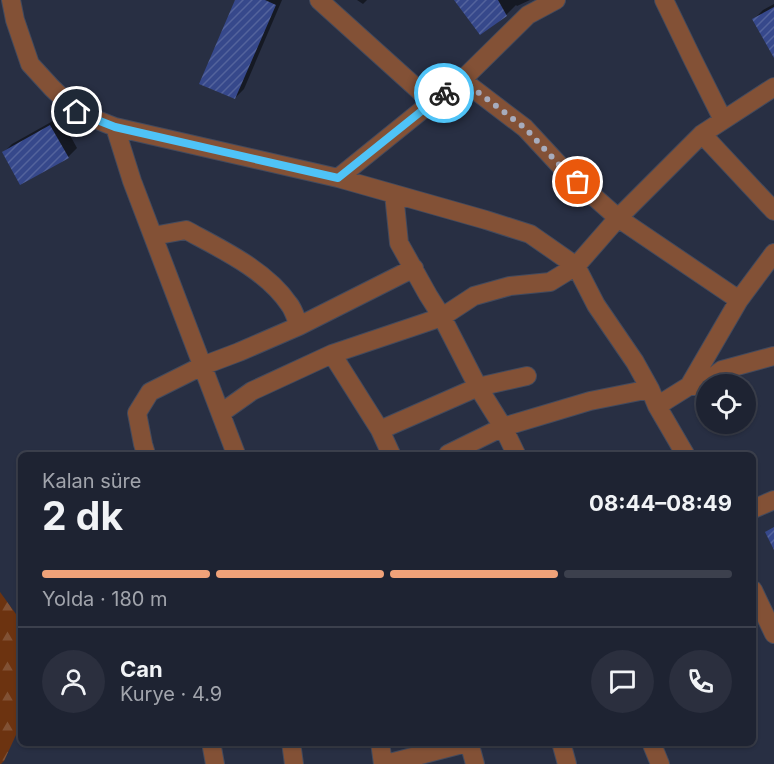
<!DOCTYPE html>
<html lang="tr">
<head>
<meta charset="utf-8">
<style>
	body { margin:0; font-family:Inter,sans-serif; background:#2b2f3e; color:#f1f3f6; height:100vh; display:flex; flex-direction:column; font-size:22px; white-space:nowrap }
	* { box-sizing:border-box; margin:0 }
	p { font-size:20px; color:#a1a4ac }
	.icon { flex:none; width:33px; height:33px; fill:none; stroke:currentColor; stroke-width:2; stroke-linecap:round; stroke-linejoin:round }
	.map { position:relative; flex:1; overflow:hidden }
	.details { position:absolute; left:18px; top:452px; width:738px; height:294px; display:flex; flex-direction:column; background:#1e2332; border-radius:9px; box-shadow:0 2px 4px #0004,0 0 0 2px #3c404d }
	.details>* { flex:none }
	.controls { position:absolute; left:696px; top:374px; display:grid; gap:12px }
	.controls a { display:grid; place-items:center; width:60px; height:60px; border-radius:50%; background:#1e2332; box-shadow:0 2px 4px #0004,0 0 0 2px #3c404d; font-size:30px }
	.pin { position:absolute; display:grid; place-items:center; width:51px; height:51px; color:#fff; margin:-26px; border:3px solid #fff; border-radius:50%; box-shadow:0 2px 6px #0007 }
	.courier { position:absolute; display:grid; place-items:center; width:60px; height:60px; margin:-30px; border:4px solid #4fc3f7; border-radius:50%; background:#fff; color:#222; box-shadow:0 2px 8px #0007 }
	.head em { font-style:normal; font-weight:700 }
	.head div { display:flex; flex-direction:column-reverse }
	.head { display:flex; align-items:center; justify-content:space-between; height:102px; padding:0 24px }
	h1 { font-size:39px; font-weight:700; line-height:45px }
	.bar { display:grid; grid-template-columns:repeat(4,1fr); gap:9px 6px; align-content:center; height:72px; padding:0 24px }
	.bar i { height:8px; border-radius:4px; background:#3c404d }
	.bar .current { background:#f0a279 }
	.bar p { grid-column:span 4 }
	.line { display:flex; align-items:center; gap:15px; padding:0 24px; border-top:2px solid #3c404d }
	.line div { flex:1 }
	.round { display:grid; place-items:center; flex:none; width:63px; height:63px; border-radius:32px; background:#2b2f3e }
	.map>svg:first-child { display:block }
</style>
</head>
<body>
<div class="map">
<svg width="774" height="764" viewBox="0 0 774 764">
	<defs>
		<pattern id="forest-firs" width="22" height="20" patternUnits="userSpaceOnUse" patternTransform="scale(1.5)"><rect width="22" height="20" fill="#6c3310"/><path d="M5 1l3.5 6h-7zM16 11l3.5 6h-7z" fill="#815134"/></pattern>
		<pattern id="building-hatch" width="6" height="6" patternUnits="userSpaceOnUse" patternTransform="scale(1.5)"><rect width="6" height="6" fill="#36488b"/><path d="M-1 1l2-2M0 6l6-6M5 7l2-2" fill="none" stroke="#53639c"/></pattern>
	</defs>
	<rect width="100%" height="100%" fill="#282f43"/>
	<path fill="url(#forest-firs)" d="M 0,592 L 21,621 L 21,724 L 4,761 L 1,764 L 0,764 Z"/>
	<path fill="#0007" d="M 236,0 L 282,0 L 244,89 L 235,98 Z
		M 357,0 L 367,0 L 363,4 Z
		M 456,0 L 530,0 L 517,6 L 516,5 L 506,15 Z
		M 774,4 L 774,55 L 754,19 L 763,10 Z
		M 60,117 L 77,148 L 68,157 L 21,183 L 3,153 L 12,144 Z"/>
	<path fill="url(#building-hatch)" d="M 235,0 L 265,0 L 276,5 L 235,99 L 199,84 Z
		M 454,0 L 498,0 L 507,16 L 480,35 Z
		M 774,7 L 774,58 L 752,19 Z
		M 50,125 L 69,158 L 20,185 L 2,152 Z
		M 774,527 L 774,550 L 765,532 Z"/>
	<g fill="none" stroke-linecap="round" stroke-linejoin="round">
		<defs>
			<path id="minor" d="M 11,0 L 15,20 L 30,64 L 52,88 L 77,112 L 115,127 L 338,178 L 486,220 L 530,234 L 576,266 L 596,305 L 635,362 L 650,389 L 657,406 L 685,454
				M 319,0 L 432,102
				M 664,0 L 693,60 L 723,120
				M 462,80 L 525,128 L 564,170 L 618,218 L 739,300
				M 115,127 L 132,181 L 236,454
				M 702,134 L 774,211
				M 338,178 L 432,102 L 462,80 L 528,15 L 556,0
				M 394,194 L 399,243 L 428,295 L 442,317 L 478,387 L 503,427 L 516,454
				M 153,236 L 186,230 C 221,249 266,270 289,304 C 294,310 296,319 299,326
				M 332,354 L 380,430 L 391,454
				M 689,386 L 701,386 L 722,370 L 774,356
				M 657,406 L 689,386 L 739,300 L 774,253
				M 221,413 L 252,391 L 332,354 L 442,317 L 474,296 L 510,286 L 550,282 L 576,266 L 618,218 L 702,134 L 774,87
				M 380,430 L 478,387 L 527,376
				M 146,454 L 143,444 L 137,413 L 150,392 L 202,366 L 239,352 L 299,326 L 414,268
				M 448,454 L 503,427 L 590,401 L 650,389
				M 753,509 L 774,500
				M 753,590 L 774,634
				M 211,742 L 215,764
				M 291,742 L 294,764
				M 380,742 L 383,764
				M 469,742 L 475,764
				M 561,742 L 567,764
				M 651,742 L 660,764
				M 386,764 L 470,742"/>
		</defs>
		<use href="#minor" stroke="#434a5d" stroke-width="20"/>
		<use href="#minor" stroke="#835136" stroke-width="18"/>
	</g>
	<g fill="none" stroke-linecap="round" stroke-linejoin="round">
		<path stroke="#a7acbd" stroke-width="6" stroke-dasharray="0 10.8" d="M 444,93 L 462,80 L 525,128 L 564,170 L 578,182"/>
		<path stroke="#4fc3f7" stroke-width="8" d="M 77,112 L 115,127 L 338,178 L 444,93"/>
	</g>
</svg>
<div class="controls">
<a><svg class="icon" aria-label="locate" viewBox="0 0 24 24"><circle cx="12" cy="12" r="6"/><path d="M12 2v4M12 18v4M2 12h4M18 12h4"/></svg></a>
</div>
<div class="pin" style="left:578px;top:182px;background:#ea580c"><svg class="icon" aria-label="bag" viewBox="0 0 24 24"><path d="M5 8h14l-1 12H6zM9 8a3 3 0 0 1 6 0"/></svg></div>
<div class="pin" style="left:77px;top:112px;background:#1f2937"><svg class="icon" aria-label="home" viewBox="0 0 24 24"><path d="M3 11l9-7 9 7M6 9v11h12V9"/></svg></div>
<div class="courier" style="left:444px;top:93px"><svg class="icon" aria-label="bike" viewBox="0 0 24 24"><circle cx="6" cy="16" r="4"/><circle cx="18" cy="16" r="4"/><path d="M6 16l4-8h5l3 8M10 8l3 8H6M13 5h3"/></svg></div>
<section class="details">
<div class="head"><div><h1>2 dk</h1><p>Kalan süre</p></div><em>08:44–08:49</em></div>
<div class="bar"><i class="current"></i><i class="current"></i><i class="current"></i><i></i><p>Yolda · 180 m</p></div>
<div class="line" style="height:108px"><a class="round"><svg class="icon" aria-label="person" viewBox="0 0 24 24"><circle cx="12" cy="8" r="4"/><path d="M4 21q1-7 8-7t8 7"/></svg></a><div><b>Can</b><p>Kurye · 4.9</p></div><a class="round"><svg class="icon" aria-label="chat" viewBox="0 0 24 24"><path d="M4 5h16v11H9l-5 4z"/></svg></a><a class="round"><svg class="icon" aria-label="phone" viewBox="0 0 24 24"><path d="M5 4h4l2 5-3 2q2 4 5 5l2-3 5 2v4C11 20 4 13 5 4z"/></svg></a></div>
</section>
</div>
</body>
</html>
